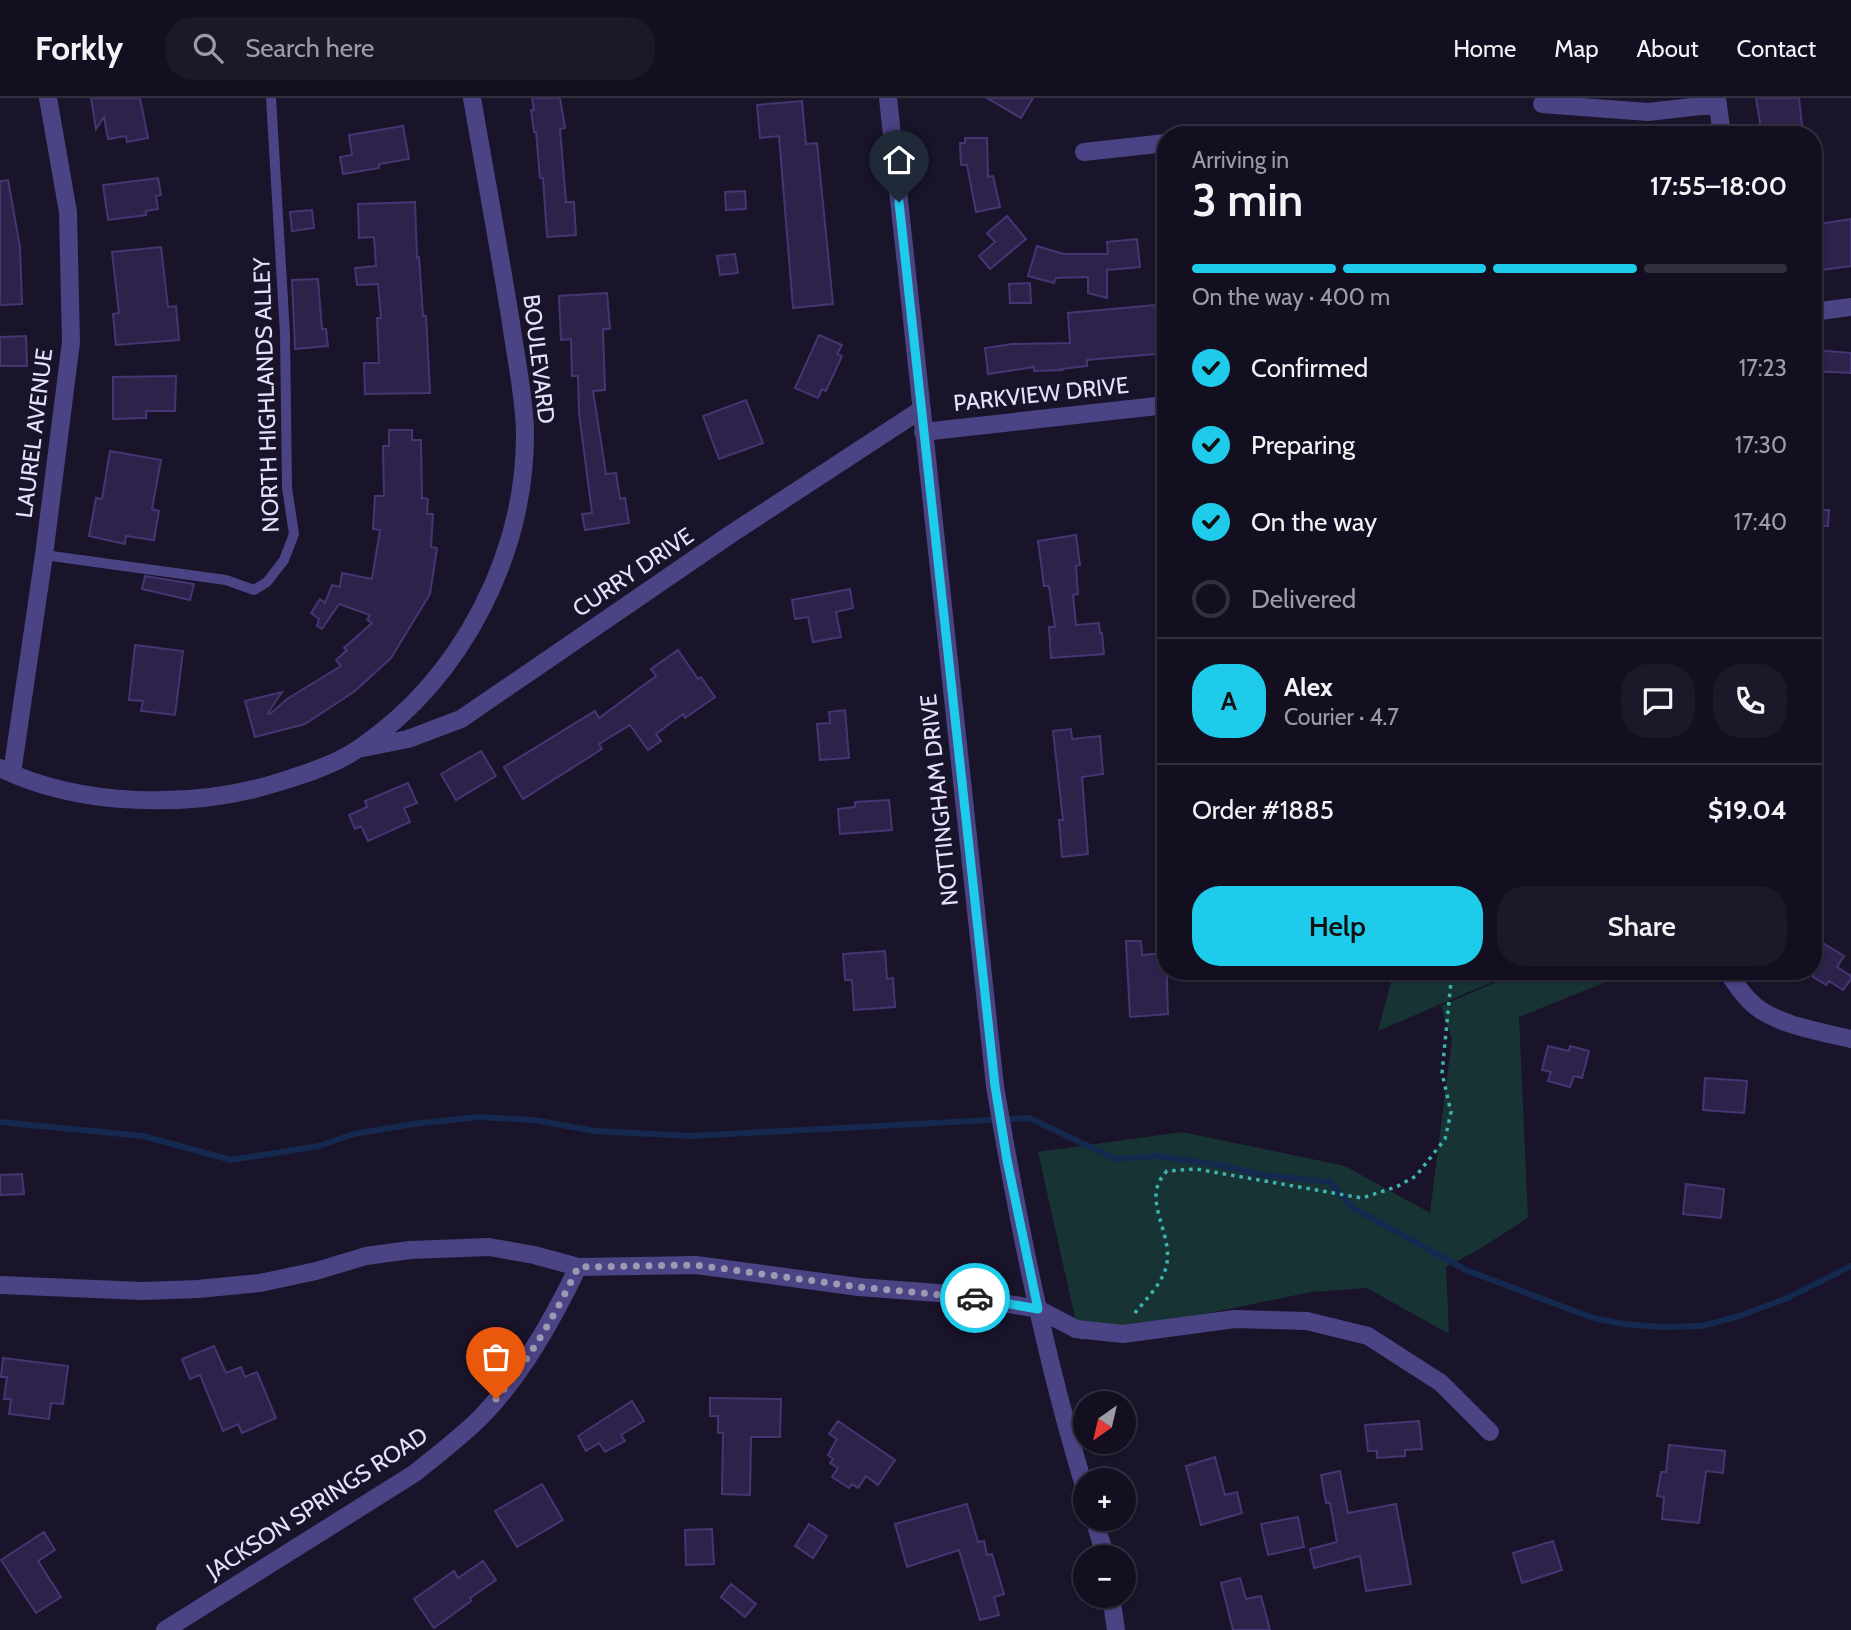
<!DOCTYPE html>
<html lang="en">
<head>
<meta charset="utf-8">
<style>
	body { margin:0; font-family:Cabin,sans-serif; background:#1c1829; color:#f1f3f6; height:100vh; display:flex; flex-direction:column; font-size:26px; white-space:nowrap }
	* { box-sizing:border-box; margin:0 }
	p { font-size:23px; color:#9d9ca5 }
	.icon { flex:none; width:38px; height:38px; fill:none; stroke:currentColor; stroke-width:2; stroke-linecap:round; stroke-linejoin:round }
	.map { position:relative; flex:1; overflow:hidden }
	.sheet { position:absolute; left:1157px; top:28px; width:665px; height:854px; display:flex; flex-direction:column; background:#130f20; border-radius:28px; box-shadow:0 2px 5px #0004,0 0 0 2px #322f3e }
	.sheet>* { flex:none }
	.needle { width:46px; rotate:214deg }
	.tools { position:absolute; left:1073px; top:1293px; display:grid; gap:14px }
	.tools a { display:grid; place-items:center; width:63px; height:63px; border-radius:50%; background:#130f20; box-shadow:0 2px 5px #0004,0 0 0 2px #322f3e; font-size:35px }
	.pin { position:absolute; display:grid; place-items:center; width:60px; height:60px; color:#fff; margin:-72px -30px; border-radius:50% 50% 50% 0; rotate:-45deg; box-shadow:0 0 7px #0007 }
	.pin .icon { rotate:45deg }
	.courier { position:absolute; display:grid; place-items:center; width:70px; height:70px; margin:-35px; border:5px solid #1fcbea; border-radius:50%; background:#fff; color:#222; box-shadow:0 2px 9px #0007 }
	.summary em { font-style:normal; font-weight:600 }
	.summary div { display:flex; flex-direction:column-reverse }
	.summary { display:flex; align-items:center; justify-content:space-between; height:119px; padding:0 35px }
	h1 { font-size:46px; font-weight:600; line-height:52px }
	.bar { display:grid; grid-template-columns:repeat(4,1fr); gap:10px 7px; align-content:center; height:84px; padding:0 35px }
	.bar i { height:9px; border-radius:5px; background:#322f3e }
	.bar .selected { background:#1fcbea }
	.bar p { grid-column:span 4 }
	.line { display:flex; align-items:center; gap:18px; padding:0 35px; border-top:2px solid #322f3e }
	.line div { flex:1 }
	.round { display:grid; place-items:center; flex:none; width:74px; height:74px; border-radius:28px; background:#1c1829 }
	ol { padding:0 35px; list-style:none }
	li { display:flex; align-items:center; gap:21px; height:77px }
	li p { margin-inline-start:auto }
	li .icon { padding:7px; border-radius:50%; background:#1fcbea; color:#111; stroke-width:4 }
	li:last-child { color:#9d9ca5 }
	li i { width:38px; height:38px; border:4px solid #322f3e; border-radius:50% }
	.action { display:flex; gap:14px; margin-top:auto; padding:14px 35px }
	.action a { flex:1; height:80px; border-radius:28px; background:#1fcbea; color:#111; font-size:28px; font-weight:600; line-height:80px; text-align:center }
	.action a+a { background:#1c1829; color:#f1f3f6 }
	header { display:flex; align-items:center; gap:42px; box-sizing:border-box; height:98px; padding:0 35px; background:#130f20; border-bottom:2px solid #322f3e }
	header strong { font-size:33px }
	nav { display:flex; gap:38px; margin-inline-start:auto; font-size:24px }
	.search { width:490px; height:63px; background:#1c1829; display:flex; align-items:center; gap:18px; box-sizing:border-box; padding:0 24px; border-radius:28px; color:#9d9ca5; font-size:26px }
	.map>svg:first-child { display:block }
</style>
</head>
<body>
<header>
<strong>Forkly</strong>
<div class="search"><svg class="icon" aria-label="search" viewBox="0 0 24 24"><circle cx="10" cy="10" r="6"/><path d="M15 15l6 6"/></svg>Search here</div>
<nav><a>Home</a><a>Map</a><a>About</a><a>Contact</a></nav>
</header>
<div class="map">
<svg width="1851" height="1532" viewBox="0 0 1851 1532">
	<rect width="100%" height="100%" fill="#19142a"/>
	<path fill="#183334" d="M 1394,873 L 1518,873 L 1378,933 Z
		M 1521,873 L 1633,873 L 1519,919 L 1528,1120 L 1476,1153 L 1446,1169 L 1449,1236 L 1367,1190 L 1311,1194 L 1080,1242 L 1038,1054 L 1182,1034 L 1345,1068 L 1430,1115 L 1452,941 L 1441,908 Z"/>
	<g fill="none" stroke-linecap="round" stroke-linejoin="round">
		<path stroke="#15284e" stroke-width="6" d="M 0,1024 L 143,1038 L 231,1062 L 319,1048 L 354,1036 L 413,1026 L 478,1019 L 534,1022 L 595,1033 L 691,1038 L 1029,1020 L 1116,1061 L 1158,1058 L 1220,1067 L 1263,1077 L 1330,1084 L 1353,1110 L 1466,1172 L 1593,1220 L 1624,1226 L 1662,1229 L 1702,1228 L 1739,1218 L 1785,1201 L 1851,1168"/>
	</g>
	<path fill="#2c224a" stroke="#453673" stroke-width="2" d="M 91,0 L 140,0 L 148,40 L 127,44 L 126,38 L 108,41 L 104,19 L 96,31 Z
		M 532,0 L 560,0 L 565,30 L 560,31 L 566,104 L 574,104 L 576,137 L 547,139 L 543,80 L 540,80 L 536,34 L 534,34 L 531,12 L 534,12 Z
		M 987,0 L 1033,0 L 1021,20 Z
		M 1756,0 L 1799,0 L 1803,37 L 1762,37 Z
		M 802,3 L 806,46 L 817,45 L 833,206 L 793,210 L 779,38 L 760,40 L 757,7 Z
		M 403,28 L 409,61 L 379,66 L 379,70 L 343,76 L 340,59 L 352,57 L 349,37 Z
		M 965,40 L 987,40 L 988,79 L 993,78 L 1000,109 L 976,114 L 967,67 L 961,67 L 960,45 L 965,45 Z
		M 158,80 L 161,97 L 156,98 L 158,111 L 146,113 L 146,117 L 108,122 L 103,87 Z
		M 8,82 L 20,149 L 22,206 L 0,207 L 0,83 Z
		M 745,93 L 746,111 L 726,112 L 725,94 Z
		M 415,104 L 417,160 L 419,159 L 423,218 L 426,218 L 430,295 L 365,296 L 364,265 L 379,265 L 377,220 L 381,220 L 378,186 L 357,187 L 355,170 L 376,168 L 374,139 L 359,140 L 358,106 Z
		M 312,112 L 314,130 L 292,133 L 290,114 Z
		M 1007,118 L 1026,141 L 990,171 L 979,158 L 995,144 L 987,135 Z
		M 1851,121 L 1851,168 L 1813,173 L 1813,127 Z
		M 1137,141 L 1140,169 L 1107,172 L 1107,200 L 1088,195 L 1088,179 L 1056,180 L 1054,185 L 1028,178 L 1037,148 L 1064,156 L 1108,156 L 1107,144 Z
		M 161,149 L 168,209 L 176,208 L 179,242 L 116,247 L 113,216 L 119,215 L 112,154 Z
		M 735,156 L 738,175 L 720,177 L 717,158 Z
		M 318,181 L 322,231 L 326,231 L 328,248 L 295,251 L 292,182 Z
		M 1030,185 L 1031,205 L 1010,205 L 1009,186 Z
		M 607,195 L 610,231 L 603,231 L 605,292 L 593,293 L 606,376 L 616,375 L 620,401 L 625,400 L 629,425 L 585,432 L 582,416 L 592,415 L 579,315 L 578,278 L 572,278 L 571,241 L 561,242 L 559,198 Z
		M 1155,207 L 1158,227 L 1166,226 L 1166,255 L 1087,262 L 1087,268 L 1061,271 L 1062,272 L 1034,273 L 1034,269 L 988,276 L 985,250 L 1012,246 L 1070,245 L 1068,215 Z
		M 819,237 L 842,247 L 837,256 L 842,258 L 826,293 L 822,291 L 818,300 L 795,290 Z
		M 26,238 L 27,268 L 0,268 L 0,239 Z
		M 1813,252 L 1851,255 L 1851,275 L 1813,273 Z
		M 176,278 L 175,313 L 146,313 L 146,320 L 113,321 L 113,279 Z
		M 746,302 L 763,345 L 719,361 L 703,318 Z
		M 389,332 L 412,332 L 412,342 L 421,342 L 422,400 L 428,401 L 427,416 L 433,416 L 431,449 L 437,450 L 430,496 L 391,560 L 355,593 L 305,626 L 255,639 L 245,603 L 282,594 L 268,615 L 270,616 L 287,601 L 341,568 L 336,562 L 347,552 L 344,550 L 372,525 L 367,522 L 370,517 L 339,506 L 322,531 L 317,528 L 319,521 L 311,515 L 320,501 L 325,505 L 332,487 L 340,489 L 342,475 L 372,481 L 380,432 L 373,431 L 375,398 L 384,398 L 383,348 L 389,348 Z
		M 110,353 L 161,362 L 152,411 L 159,413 L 154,442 L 126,438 L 125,446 L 89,438 L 96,400 L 102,401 Z
		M 1813,412 L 1829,412 L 1828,428 L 1813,428 Z
		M 1076,437 L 1080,467 L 1076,468 L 1078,496 L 1073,497 L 1076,527 L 1099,525 L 1100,535 L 1102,535 L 1104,556 L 1051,560 L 1049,529 L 1055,529 L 1049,488 L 1044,488 L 1038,443 Z
		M 145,478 L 194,486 L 190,502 L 142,491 Z
		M 850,491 L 853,510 L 836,514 L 841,539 L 813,544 L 808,519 L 795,521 L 792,502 Z
		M 135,547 L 183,553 L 175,617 L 141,613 L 143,603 L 129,602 Z
		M 678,552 L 698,581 L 701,579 L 715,599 L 685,620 L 683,616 L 656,636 L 661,643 L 648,652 L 630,627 L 599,646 L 602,651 L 523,701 L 504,669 L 595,613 L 599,620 L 656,578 L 651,571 Z
		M 845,612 L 849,660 L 820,662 L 817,626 L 830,625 L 829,614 Z
		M 1071,631 L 1072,641 L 1100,638 L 1103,676 L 1082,679 L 1088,756 L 1062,759 L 1059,722 L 1063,722 L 1053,633 Z
		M 481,653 L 496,678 L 456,702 L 441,676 Z
		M 408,685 L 417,705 L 404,710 L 410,724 L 368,743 L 361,728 L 355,731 L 349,717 L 367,709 L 365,703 Z
		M 889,702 L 892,732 L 840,736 L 838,711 L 855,709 L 855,704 Z
		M 1813,839 L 1844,858 L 1837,869 L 1851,878 L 1851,881 L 1843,892 L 1829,883 L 1826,887 L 1813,879 Z
		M 1126,843 L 1141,843 L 1142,857 L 1166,855 L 1168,916 L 1130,919 Z
		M 885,853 L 887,881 L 893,880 L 895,909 L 854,912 L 852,882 L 845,882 L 843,856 Z
		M 1548,948 L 1569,953 L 1570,948 L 1589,953 L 1582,980 L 1574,978 L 1570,989 L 1548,983 L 1551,974 L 1542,972 Z
		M 1705,980 L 1747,983 L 1744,1015 L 1703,1012 Z
		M 22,1076 L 24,1096 L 0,1097 L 0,1077 Z
		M 1686,1086 L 1724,1091 L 1721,1120 L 1683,1116 Z
		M 214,1248 L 226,1275 L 241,1269 L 245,1279 L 257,1274 L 276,1320 L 242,1335 L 238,1326 L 223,1333 L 200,1277 L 190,1281 L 182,1261 Z
		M 3,1260 L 68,1268 L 63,1306 L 51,1305 L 49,1321 L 9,1316 L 11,1301 L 4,1301 L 7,1279 L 1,1279 Z
		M 710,1300 L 781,1301 L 780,1339 L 751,1339 L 750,1397 L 722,1396 L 723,1335 L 718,1335 L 718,1318 L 710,1318 Z
		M 632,1303 L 644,1323 L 621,1337 L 625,1343 L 605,1354 L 599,1345 L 586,1353 L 578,1338 Z
		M 838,1323 L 895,1362 L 878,1387 L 866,1378 L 858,1390 L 852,1386 L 849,1390 L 832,1379 L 838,1370 L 830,1365 L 833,1361 L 828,1357 L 837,1341 L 829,1336 Z
		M 1419,1323 L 1422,1351 L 1405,1352 L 1405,1358 L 1377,1360 L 1377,1353 L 1368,1353 L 1365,1327 Z
		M 1669,1347 L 1725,1353 L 1723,1375 L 1706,1373 L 1699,1425 L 1662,1421 L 1664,1399 L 1657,1398 L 1661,1374 L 1666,1374 Z
		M 1215,1359 L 1225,1397 L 1237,1394 L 1242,1415 L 1201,1427 L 1186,1368 Z
		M 1340,1373 L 1348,1415 L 1396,1406 L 1411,1486 L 1366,1493 L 1360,1458 L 1314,1470 L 1310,1451 L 1337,1444 L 1330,1405 L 1326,1405 L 1321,1377 Z
		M 542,1386 L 563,1422 L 517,1449 L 495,1413 Z
		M 967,1406 L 978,1444 L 984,1443 L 987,1457 L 992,1456 L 1004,1496 L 994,1499 L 999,1517 L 980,1522 L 959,1452 L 907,1469 L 895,1426 Z
		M 1298,1419 L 1304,1449 L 1268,1457 L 1261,1426 Z
		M 809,1426 L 827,1438 L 813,1460 L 795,1448 Z
		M 712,1431 L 714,1466 L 686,1467 L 685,1432 Z
		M 44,1434 L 55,1452 L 38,1463 L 61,1499 L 36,1515 L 1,1462 Z
		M 1553,1443 L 1562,1472 L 1522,1485 L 1513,1455 Z
		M 483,1463 L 496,1482 L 470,1500 L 471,1503 L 434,1530 L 414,1501 L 454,1473 L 458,1480 Z
		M 1240,1480 L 1246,1501 L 1261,1498 L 1270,1532 L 1233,1532 L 1221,1485 Z
		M 731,1486 L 756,1506 L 745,1519 L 721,1499 Z"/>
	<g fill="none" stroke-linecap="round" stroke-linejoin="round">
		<path stroke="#3db3b2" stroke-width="3.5" stroke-dasharray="3.5 5" stroke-linecap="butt" d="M 1135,1215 C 1146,1201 1164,1184 1167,1165 C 1172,1132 1140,1100 1167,1073 L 1196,1071 L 1362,1100 L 1396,1089 L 1416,1078 L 1445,1041 L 1451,1014 L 1442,975 L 1452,873"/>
		<path stroke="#4a4485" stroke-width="10" d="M 44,457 L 226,482 L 254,492 L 267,484 L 284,462 L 294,436 L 287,390 L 285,236 L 271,0"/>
		<path stroke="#4a4485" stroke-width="18" d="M 888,0 L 995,988 C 1018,1124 1045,1260 1085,1391
			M 1717,0 L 1722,37
			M 1542,6 L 1648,14 L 1718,6
			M 1231,37 L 1233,37
			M 1084,54 L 1166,45
			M 1813,214 L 1851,209
			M 923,334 L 1166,307
			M 363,650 L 408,641 L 461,621 L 731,436 L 922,311
			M 0,670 C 79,709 193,711 276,685 C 305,676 337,666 361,649 C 463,579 526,455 525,333 C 524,297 516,261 511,225 C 499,150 485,75 472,0
			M 12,675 L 44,457 L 71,244 L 68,114 L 48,0
			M 1727,873 C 1735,885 1743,898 1754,907 C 1777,927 1822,934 1851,941
			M 0,1187 L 142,1193 L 198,1191 L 260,1185 L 316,1173 L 366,1158 L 410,1152 L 489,1149 L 534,1157 L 578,1169 L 696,1167 L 859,1189 L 951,1196 L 1038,1211 L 1076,1231 L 1123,1236 L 1235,1221 L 1307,1223 L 1368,1238 L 1441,1285 L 1490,1334
			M 1094,1421 L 1106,1460
			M 1111,1498 L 1116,1532
			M 165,1532 L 415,1375 C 437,1357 461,1339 481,1319 C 522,1277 553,1221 578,1169"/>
	</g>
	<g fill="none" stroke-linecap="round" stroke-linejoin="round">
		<path stroke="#9e99b2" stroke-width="7" stroke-dasharray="0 12.6" d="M 496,1301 C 529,1262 556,1216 578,1169 L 696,1167 L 859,1189 L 975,1200"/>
		<path stroke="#1fcbea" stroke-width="9" d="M 899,104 L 995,988 L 1007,1062 L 1038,1211 L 975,1200"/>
	</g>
	<g text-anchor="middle" stroke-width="5" stroke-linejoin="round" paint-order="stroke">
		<g font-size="23" fill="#e5e0fc" stroke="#19142a">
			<text transform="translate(539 261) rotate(83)" y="8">BOULEVARD</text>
			<text transform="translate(1041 296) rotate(-6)" y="8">PARKVIEW DRIVE</text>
			<text transform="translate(266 297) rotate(-92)" y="8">NORTH HIGHLANDS ALLEY</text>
			<text transform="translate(34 335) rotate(-83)" y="8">LAUREL AVENUE</text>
			<text transform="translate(633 474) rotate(-34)" y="8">CURRY DRIVE</text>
			<text transform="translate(939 702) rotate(-96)" y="8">NOTTINGHAM DRIVE</text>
			<text transform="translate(317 1405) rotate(-33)" y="8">JACKSON SPRINGS ROAD</text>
		</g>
	</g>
</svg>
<div class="tools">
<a><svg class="needle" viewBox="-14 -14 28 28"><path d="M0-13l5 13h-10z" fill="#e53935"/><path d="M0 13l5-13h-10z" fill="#9d9ca5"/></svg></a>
<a>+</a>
<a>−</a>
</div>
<div class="pin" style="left:496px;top:1301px;background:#ea580c"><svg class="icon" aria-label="bag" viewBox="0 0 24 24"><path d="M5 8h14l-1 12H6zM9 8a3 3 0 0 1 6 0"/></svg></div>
<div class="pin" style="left:899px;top:104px;background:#1f2937"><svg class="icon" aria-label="home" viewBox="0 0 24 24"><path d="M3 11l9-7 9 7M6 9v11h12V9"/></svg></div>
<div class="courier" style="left:975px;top:1200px"><svg class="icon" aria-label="car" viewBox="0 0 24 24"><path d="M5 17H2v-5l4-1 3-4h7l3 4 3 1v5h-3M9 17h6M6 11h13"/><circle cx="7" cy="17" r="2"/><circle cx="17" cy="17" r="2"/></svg></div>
<section class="sheet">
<div class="summary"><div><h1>3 min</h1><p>Arriving in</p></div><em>17:55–18:00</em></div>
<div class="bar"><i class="selected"></i><i class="selected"></i><i class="selected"></i><i></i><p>On the way · 400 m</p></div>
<ol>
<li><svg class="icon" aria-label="check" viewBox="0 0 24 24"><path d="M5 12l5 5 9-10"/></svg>Confirmed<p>17:23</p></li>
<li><svg class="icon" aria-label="check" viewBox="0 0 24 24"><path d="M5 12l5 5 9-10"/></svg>Preparing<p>17:30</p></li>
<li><svg class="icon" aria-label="check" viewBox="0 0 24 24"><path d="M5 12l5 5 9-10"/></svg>On the way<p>17:40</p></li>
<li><i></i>Delivered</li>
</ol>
<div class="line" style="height:126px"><b class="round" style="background:#1fcbea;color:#111">A</b><div><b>Alex</b><p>Courier · 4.7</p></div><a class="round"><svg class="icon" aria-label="chat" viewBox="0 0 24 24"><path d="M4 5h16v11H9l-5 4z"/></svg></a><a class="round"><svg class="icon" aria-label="phone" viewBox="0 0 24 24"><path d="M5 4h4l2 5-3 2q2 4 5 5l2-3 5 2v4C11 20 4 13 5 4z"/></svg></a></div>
<div class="line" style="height:91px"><div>Order #1885</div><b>$19.04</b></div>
<div class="action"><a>Help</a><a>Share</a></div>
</section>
</div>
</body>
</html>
